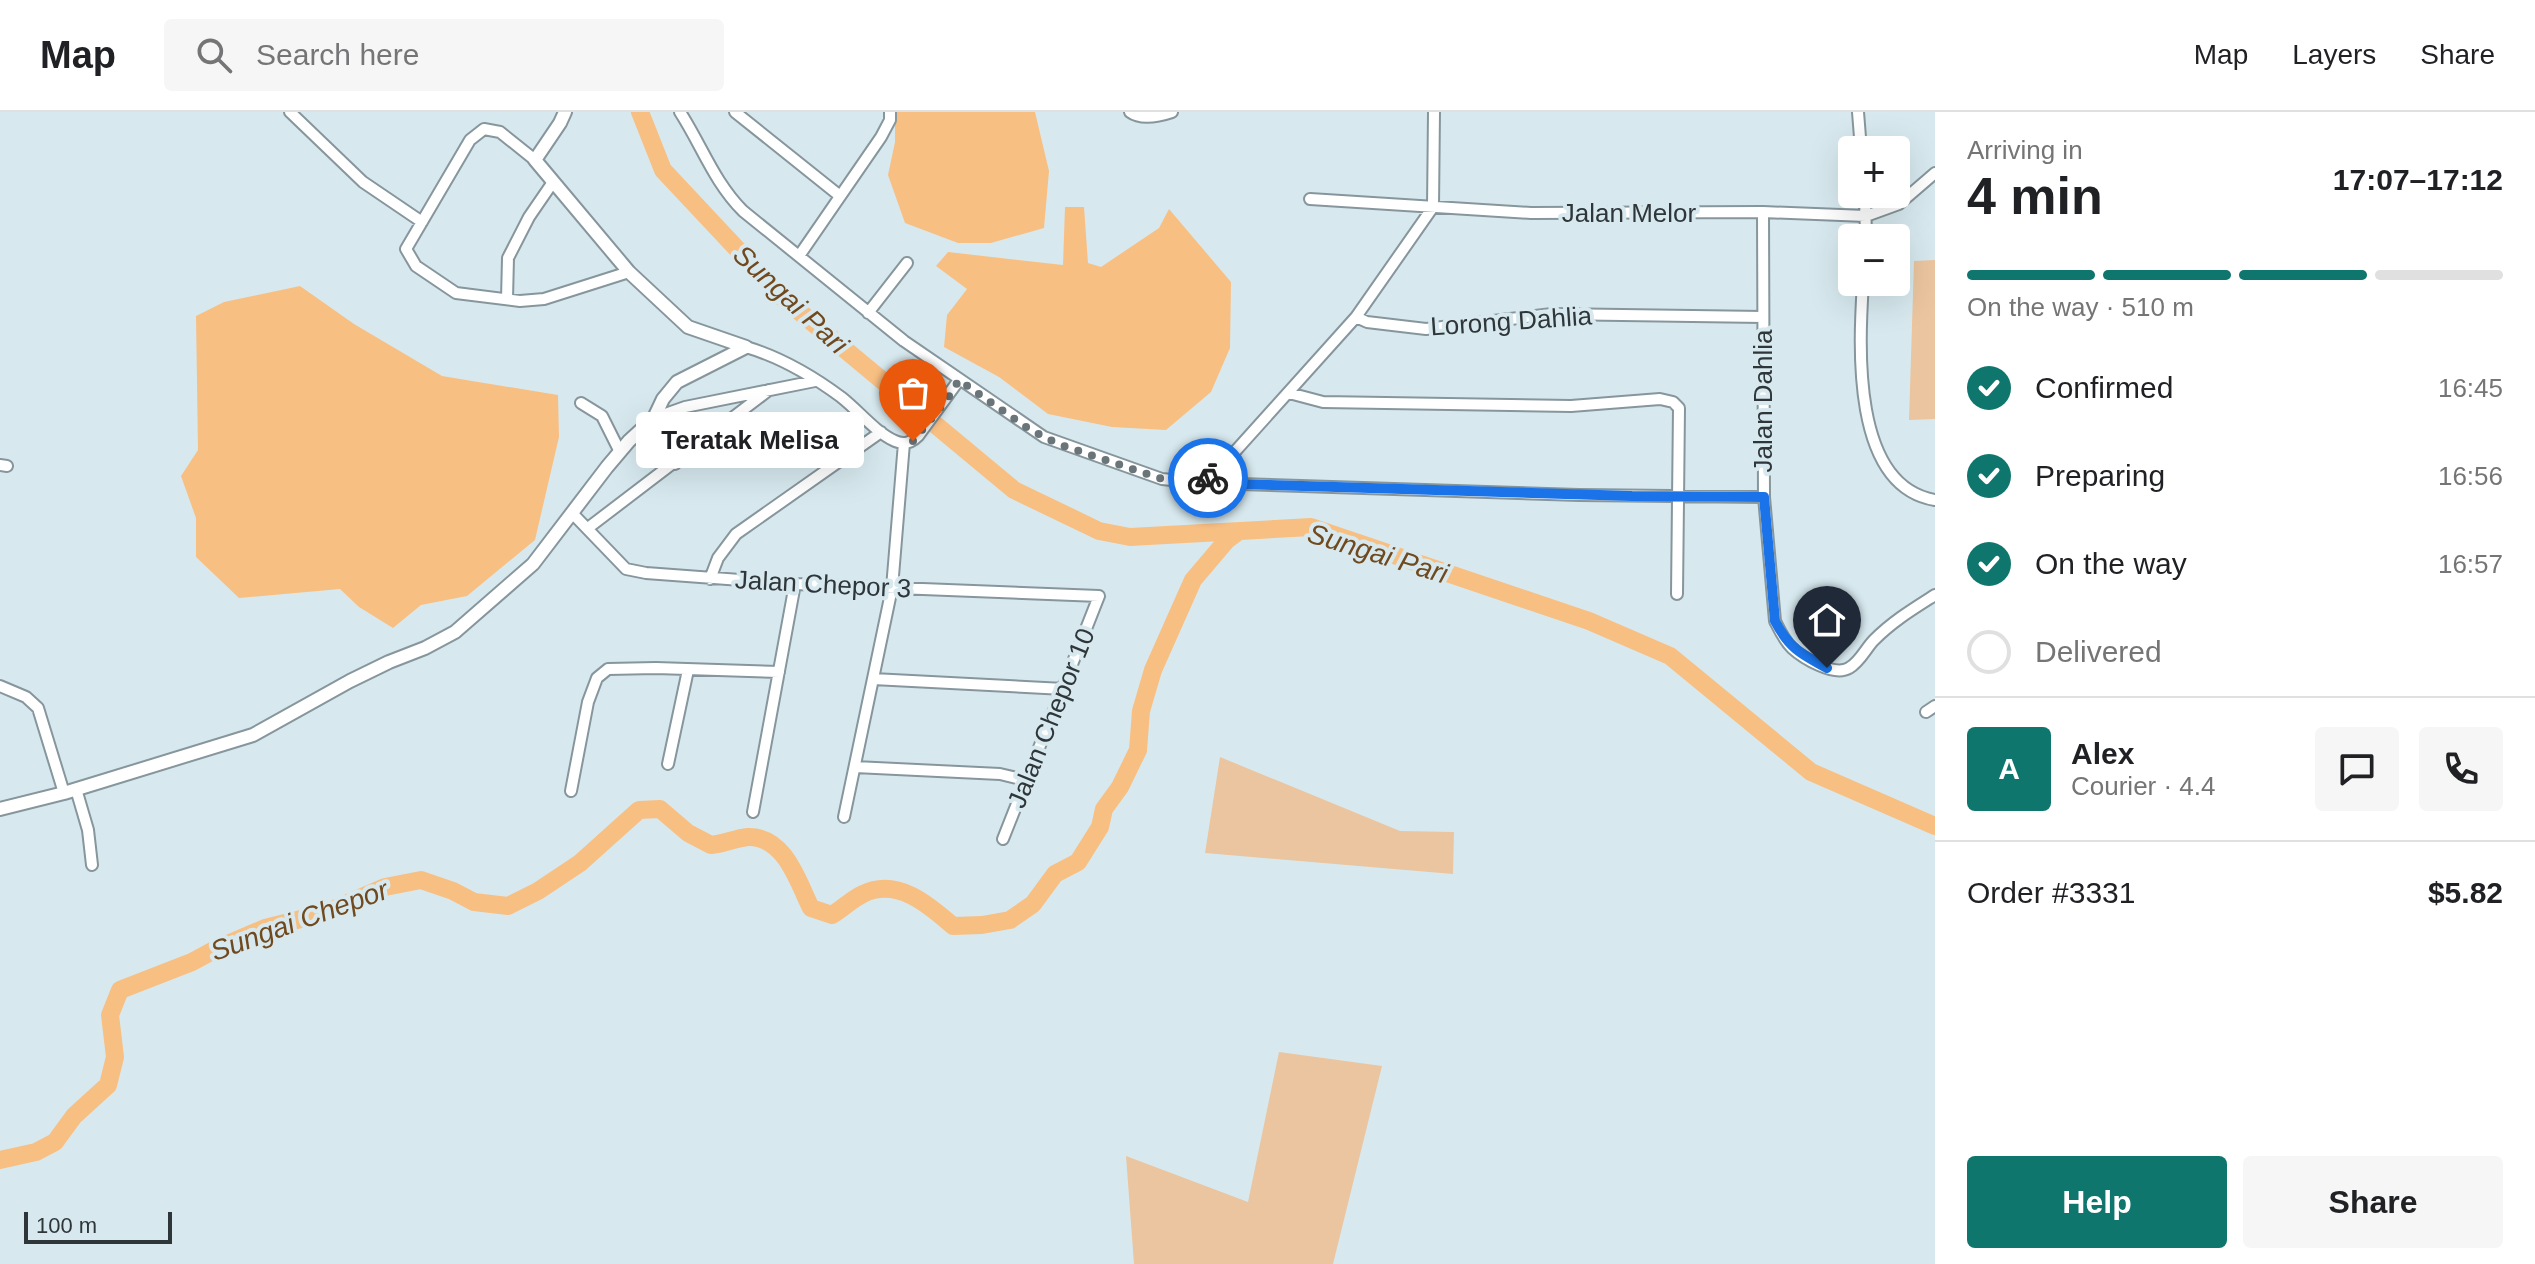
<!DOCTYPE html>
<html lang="en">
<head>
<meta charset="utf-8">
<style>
	body { margin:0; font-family:Helvetica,sans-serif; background:#f6f6f6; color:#202124; height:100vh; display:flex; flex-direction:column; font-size:30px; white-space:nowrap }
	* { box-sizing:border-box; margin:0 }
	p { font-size:26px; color:#757577 }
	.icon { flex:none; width:44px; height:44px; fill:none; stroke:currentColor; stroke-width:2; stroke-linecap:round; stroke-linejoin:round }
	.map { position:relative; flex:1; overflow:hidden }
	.panel { display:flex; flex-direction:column; background:#fff; width:600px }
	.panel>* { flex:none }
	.fabs { position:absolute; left:1838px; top:24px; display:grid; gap:16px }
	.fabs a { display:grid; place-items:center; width:72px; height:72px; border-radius:8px; background:#fff; box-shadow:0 8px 32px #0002; font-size:40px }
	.scale { position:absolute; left:24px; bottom:20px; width:148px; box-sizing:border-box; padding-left:8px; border:4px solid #2f3639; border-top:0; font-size:22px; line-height:28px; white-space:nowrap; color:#2f3639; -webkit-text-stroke:6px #d7e9ef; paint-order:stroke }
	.pin { position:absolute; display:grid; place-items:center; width:68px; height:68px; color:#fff; margin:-82px -34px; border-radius:50% 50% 50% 0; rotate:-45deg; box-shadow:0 0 8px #0007 }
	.pin .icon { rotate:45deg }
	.courier { position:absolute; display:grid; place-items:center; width:80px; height:80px; margin:-40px; border:6px solid #1a73e8; border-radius:50%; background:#fff; color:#222; box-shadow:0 2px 10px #0007 }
	.bubble { position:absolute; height:56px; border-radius:8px; background:#fff; box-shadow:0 8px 32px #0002; font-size:26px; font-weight:700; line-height:56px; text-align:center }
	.summary em { font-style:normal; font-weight:700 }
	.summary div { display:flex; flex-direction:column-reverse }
	.summary { display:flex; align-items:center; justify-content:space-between; height:136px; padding:0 32px }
	h1 { font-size:52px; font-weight:700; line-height:60px }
	.bar { display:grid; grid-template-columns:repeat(4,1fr); gap:12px 8px; align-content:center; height:96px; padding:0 32px }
	.bar i { height:10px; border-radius:6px; background:#e0e0e0 }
	.bar .active { background:#0f766e }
	.bar p { grid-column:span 4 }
	.line { display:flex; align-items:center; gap:20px; padding:0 32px; border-top:2px solid #e0e0e0 }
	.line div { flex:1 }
	.round { display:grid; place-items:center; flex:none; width:84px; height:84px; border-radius:8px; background:#f6f6f6 }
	ol { padding:0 32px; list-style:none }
	li { display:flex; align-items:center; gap:24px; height:88px }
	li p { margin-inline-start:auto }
	li .icon { padding:8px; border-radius:50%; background:#0f766e; color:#fff; stroke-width:4 }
	li:last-child { color:#757577 }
	li i { width:44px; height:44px; border:4px solid #e0e0e0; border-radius:50% }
	.action { display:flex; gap:16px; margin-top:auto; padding:16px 32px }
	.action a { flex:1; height:92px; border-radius:8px; background:#0f766e; color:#fff; font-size:32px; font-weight:700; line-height:92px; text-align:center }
	.action a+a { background:#f6f6f6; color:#202124 }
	header { display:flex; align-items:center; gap:48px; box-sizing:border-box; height:112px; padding:0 40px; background:#fff; border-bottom:2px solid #e0e0e0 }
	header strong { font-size:38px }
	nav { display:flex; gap:44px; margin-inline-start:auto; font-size:28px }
	.search { width:560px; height:72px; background:#f6f6f6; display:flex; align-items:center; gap:20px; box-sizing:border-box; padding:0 28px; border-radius:8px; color:#757577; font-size:30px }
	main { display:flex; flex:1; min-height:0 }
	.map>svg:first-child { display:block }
</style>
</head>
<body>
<header>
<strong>Map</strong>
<div class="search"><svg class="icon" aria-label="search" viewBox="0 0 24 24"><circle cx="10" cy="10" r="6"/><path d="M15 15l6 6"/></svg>Search here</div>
<nav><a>Map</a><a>Layers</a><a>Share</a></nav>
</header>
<main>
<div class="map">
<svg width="1935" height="1152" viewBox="0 0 1935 1152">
	<rect width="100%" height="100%" fill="#d7e9ef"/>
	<path fill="#ebc59f" d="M 1935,148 L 1935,307 L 1909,308 L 1914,149 Z
		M 1220,645 L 1400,719 L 1454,720 L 1453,762 L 1205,741 Z
		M 1279,940 L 1382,954 L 1333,1152 L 1134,1152 L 1126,1044 L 1248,1090 Z"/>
	<path fill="#f8bf83" d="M 897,0 L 1035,0 L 1049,59 L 1044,116 L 991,131 L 958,131 L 905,111 L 888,63 L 895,30 L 895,3 Z
		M 1065,95 L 1084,95 L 1088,151 L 1101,155 L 1159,116 L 1169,97 L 1231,170 L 1230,236 L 1211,280 L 1166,318 L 1112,315 L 1048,302 L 999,265 L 944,235 L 947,203 L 967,177 L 936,154 L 948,140 L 1063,153 Z
		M 300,174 L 354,212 L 442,264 L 558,283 L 559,325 L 535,428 L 467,484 L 421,493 L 393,516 L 359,495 L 340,477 L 239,486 L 196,445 L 196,406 L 181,364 L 198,338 L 196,204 L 224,190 Z"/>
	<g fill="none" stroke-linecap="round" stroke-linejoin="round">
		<path stroke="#f8bf83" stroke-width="18" d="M 640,0 L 663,58 L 783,186 L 1014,378 L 1099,419 L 1130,425 L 1311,415 L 1589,509 L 1670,544 L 1811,660 L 1935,714
			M 0,1048 L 36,1040 L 55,1030 L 74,1004 L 108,973 L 115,945 L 110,903 L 120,878 L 192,850 L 216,837 L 265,816 L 325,801 L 385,775 L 421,768 L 453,779 L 474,790 L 508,794 L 538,779 L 580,751 L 639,698 L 660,697 L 688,721 L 711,733 C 723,732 736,726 748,725 C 785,724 798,770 811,796 L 832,803 C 842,797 852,787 863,782 C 897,765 929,793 953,814 L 982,813 L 1010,808 L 1033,792 L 1055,762 L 1078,750 L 1100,715 L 1104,697 L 1120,675 L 1138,638 L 1141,599 L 1153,558 L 1193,468 L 1227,428 L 1239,419"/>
		<defs>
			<path id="minor" d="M 290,0 L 363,70 L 422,110
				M 680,0 C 702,34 714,70 743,99 L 904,229 L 1044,325 L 1162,367 L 1192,370 L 1213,364 L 1356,205 L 1433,95 L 1434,0
				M 735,0 L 840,84
				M 1130,0 C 1141,8 1160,4 1172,0
				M 1858,0 L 1861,38
				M 535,48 L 500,20 L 484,17 L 470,28 L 406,137 L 416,154 L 456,181 L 520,189 L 544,187 L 629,160
				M 1865,82 L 1866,126
				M 1310,87 L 1531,101 L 1763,100 L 1866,104 L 1899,92 L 1935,61
				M 1763,100 L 1764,385 L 1775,509 C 1780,519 1784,528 1792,536 C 1803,546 1834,565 1849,556 C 1860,550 1866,536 1874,528 C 1893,509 1913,497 1935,483
				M 799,144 L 881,25 L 890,8 L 890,0
				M 1863,170 C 1859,234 1851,374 1935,388
				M 507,187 L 508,146 L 529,105 L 553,70
				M 868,201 L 907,151
				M 1356,205 L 1367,210 L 1426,217 L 1552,202 L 1763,205
				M 746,235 C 780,245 814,265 841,285 C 859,299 875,320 895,329 C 904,333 911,331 918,324 L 959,268
				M 1289,281 L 1323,290 L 1571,294 L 1660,287 L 1673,290 L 1679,296 L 1677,482
				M 581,291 L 602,304 L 620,340
				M 675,352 L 654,306 L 685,295 L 815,269
				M 0,353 L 7,354
				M 1213,364 L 1240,372 L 1579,383 L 1764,385
				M 573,402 L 626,457 L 646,461 L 795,472 L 1099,484 L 1003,727
				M 588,416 L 769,278
				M 710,467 L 718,446 L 736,422 L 881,320
				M 873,567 L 1064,577
				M 0,574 L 26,585 L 38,596 L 64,681
				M 1926,600 L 1935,594
				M 668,652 L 688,558
				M 855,655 L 1000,662 L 1025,668
				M 76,677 L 88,718 L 92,753
				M 571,679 L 588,590 L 597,566 L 608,557 L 656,556 L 779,560
				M 753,700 L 795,472
				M 844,705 L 892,476 L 904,331"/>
			<path id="tertiary" d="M 565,0 L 560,11 L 535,48 L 629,160 L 688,215 L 746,235
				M 0,697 L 64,681 L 253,623 L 350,569 L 389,550 L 425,536 L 455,520 L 533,452 L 607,355 L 629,329 L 654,306 L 663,287 L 677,270 L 746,235"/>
		</defs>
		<use href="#minor" stroke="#86969c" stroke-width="14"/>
		<use href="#tertiary" stroke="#86969c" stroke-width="16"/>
		<use href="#minor" stroke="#fff" stroke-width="10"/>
		<use href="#tertiary" stroke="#fff" stroke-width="12"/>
	</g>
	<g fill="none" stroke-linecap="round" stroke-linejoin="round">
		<path stroke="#6a7579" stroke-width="8" stroke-dasharray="0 14.4" d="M 913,329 L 948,286 L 959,268 L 1029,317 L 1058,332 L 1162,367 L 1192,370 L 1208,366"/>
		<path stroke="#1a73e8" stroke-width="10" d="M 1208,366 L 1213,364 L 1240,372 L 1632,384 L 1764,385 L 1775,509 C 1789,536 1801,542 1827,556"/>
	</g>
	<g text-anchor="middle" stroke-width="8" stroke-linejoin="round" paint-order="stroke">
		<g font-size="26" fill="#2f3639" stroke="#d7e9ef">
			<text x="1629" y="110">Jalan Melor</text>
			<text transform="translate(1511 209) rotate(-4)" y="9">Lorong Dahlia</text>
			<text transform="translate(1763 289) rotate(-90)" y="9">Jalan Dahlia</text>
			<text transform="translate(823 472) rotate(3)" y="9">Jalan Chepor 3</text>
			<text transform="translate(1051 606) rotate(-68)" y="9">Jalan Chepor 10</text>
		</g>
		<g font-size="28" font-style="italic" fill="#704a1e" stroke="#d7e9ef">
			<text transform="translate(791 187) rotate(43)" y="10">Sungai Pari</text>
			<text transform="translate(1378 441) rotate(17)" y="10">Sungai Pari</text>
			<text transform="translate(299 808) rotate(-20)" y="10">Sungai Chepor</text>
		</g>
	</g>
</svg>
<div class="fabs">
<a>+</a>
<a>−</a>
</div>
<div class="scale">100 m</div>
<div class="pin" style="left:913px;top:329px;background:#ea580c"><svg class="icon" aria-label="bag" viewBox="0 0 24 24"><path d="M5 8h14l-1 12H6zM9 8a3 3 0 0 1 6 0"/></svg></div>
<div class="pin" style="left:1827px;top:556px;background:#1f2937"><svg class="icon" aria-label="home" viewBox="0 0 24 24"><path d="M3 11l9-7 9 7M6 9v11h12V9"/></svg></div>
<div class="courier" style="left:1208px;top:366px"><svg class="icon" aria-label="bike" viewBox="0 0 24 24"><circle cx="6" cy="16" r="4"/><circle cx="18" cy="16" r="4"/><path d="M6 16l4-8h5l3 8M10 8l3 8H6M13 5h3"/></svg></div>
<div class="bubble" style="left:636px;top:300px;width:228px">Teratak Melisa</div>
</div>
<section class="panel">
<div class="summary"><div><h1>4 min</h1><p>Arriving in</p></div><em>17:07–17:12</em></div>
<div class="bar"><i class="active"></i><i class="active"></i><i class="active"></i><i></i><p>On the way · 510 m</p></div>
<ol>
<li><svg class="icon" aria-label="check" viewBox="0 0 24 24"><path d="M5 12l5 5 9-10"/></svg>Confirmed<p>16:45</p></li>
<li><svg class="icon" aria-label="check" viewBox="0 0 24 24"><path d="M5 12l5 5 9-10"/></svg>Preparing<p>16:56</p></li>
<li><svg class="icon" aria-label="check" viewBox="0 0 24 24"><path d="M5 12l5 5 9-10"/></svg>On the way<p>16:57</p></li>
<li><i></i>Delivered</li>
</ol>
<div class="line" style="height:144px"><b class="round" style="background:#0f766e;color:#fff">A</b><div><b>Alex</b><p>Courier · 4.4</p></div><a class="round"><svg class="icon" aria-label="chat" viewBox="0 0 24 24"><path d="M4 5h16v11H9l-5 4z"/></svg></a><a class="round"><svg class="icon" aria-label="phone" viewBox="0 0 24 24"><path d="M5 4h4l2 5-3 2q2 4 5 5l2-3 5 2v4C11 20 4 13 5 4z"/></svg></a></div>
<div class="line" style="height:104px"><div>Order #3331</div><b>$5.82</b></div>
<div class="action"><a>Help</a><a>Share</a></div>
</section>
</main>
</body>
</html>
